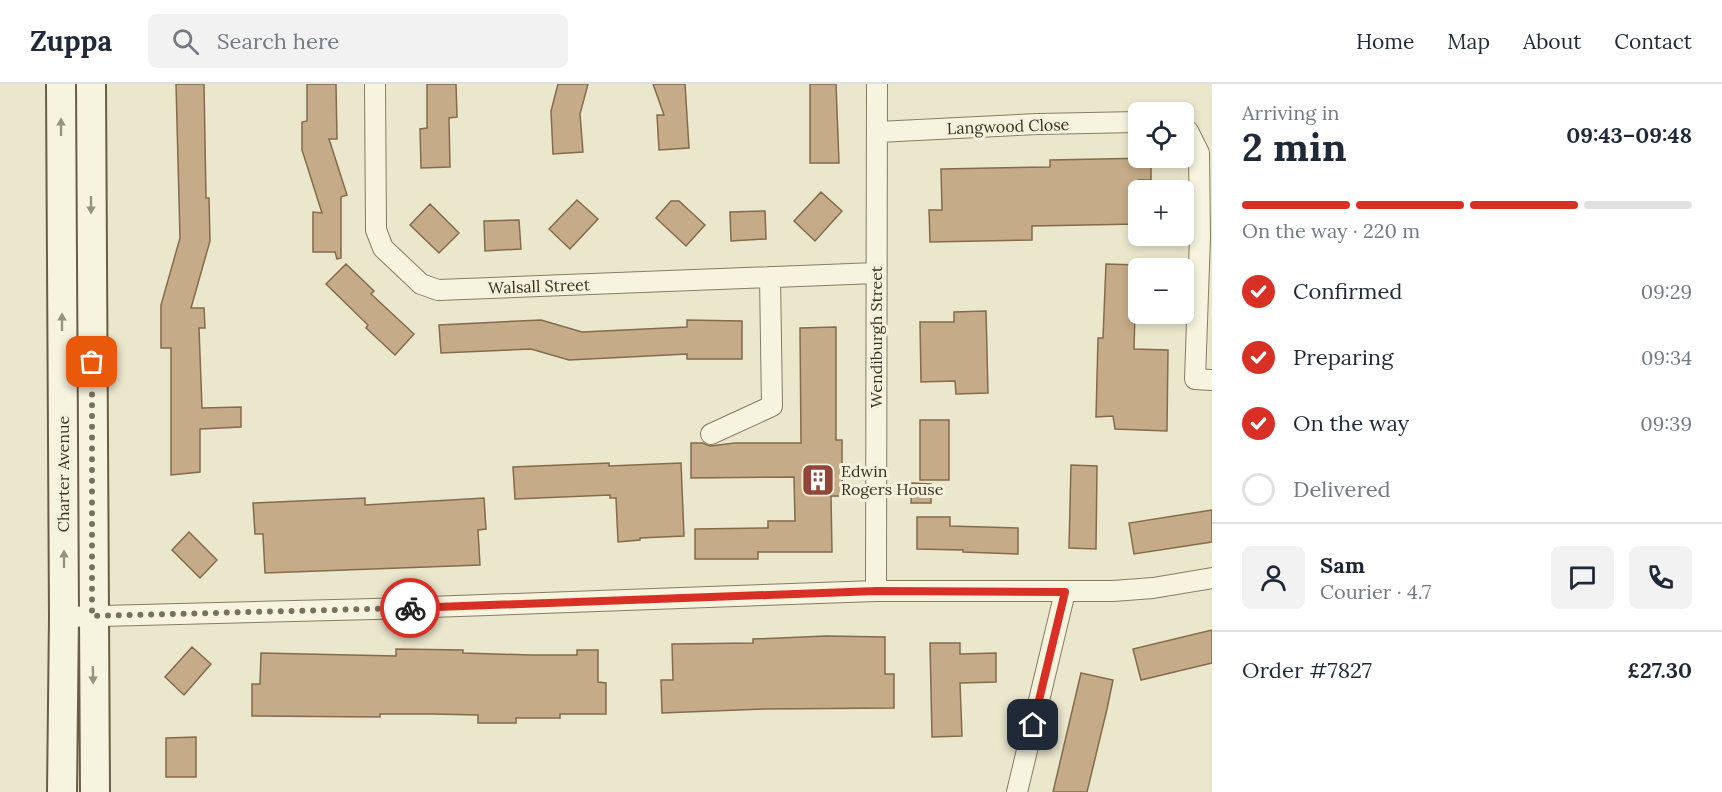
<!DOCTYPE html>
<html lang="en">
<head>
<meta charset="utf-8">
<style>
	body { margin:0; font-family:Lora,serif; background:#f2f2f3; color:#1f2937; height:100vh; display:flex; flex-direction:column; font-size:22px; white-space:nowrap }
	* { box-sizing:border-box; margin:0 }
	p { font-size:20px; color:#747a83 }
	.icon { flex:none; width:33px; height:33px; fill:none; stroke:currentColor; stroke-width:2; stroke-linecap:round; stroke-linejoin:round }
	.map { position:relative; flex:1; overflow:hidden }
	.panel { display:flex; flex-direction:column; background:#fff; width:510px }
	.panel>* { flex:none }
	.fabs { position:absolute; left:1128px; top:18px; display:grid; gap:12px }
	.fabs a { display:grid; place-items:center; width:66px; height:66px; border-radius:9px; background:#fff; box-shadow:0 3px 9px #0003; font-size:30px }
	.pin { position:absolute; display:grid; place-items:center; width:51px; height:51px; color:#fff; margin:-26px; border-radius:12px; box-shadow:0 3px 9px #0006 }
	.courier { position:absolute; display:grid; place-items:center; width:60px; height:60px; margin:-30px; border:4px solid #d93025; border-radius:50%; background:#fff; color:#222; box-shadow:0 2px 8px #0007 }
	.head em { font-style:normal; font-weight:800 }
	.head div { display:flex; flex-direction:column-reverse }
	.head { display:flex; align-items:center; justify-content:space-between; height:102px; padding:0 30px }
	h1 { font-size:39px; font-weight:800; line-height:45px }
	.bar { display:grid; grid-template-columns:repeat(4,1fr); gap:9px 6px; align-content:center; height:72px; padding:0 30px }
	.bar i { height:8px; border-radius:4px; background:#e0e1e3 }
	.bar .active { background:#d93025 }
	.bar p { grid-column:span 4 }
	.line { display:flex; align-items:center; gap:15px; padding:0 30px; border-top:2px solid #e0e1e3 }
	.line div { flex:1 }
	.round { display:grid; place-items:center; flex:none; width:63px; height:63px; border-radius:9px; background:#f2f2f3 }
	ol { padding:0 30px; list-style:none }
	li { display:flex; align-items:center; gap:18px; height:66px }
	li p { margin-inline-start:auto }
	li .icon { padding:6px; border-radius:50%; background:#d93025; color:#fff; stroke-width:4 }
	li:last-child { color:#747a83 }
	li i { width:33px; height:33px; border:3px solid #e0e1e3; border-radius:50% }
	header { display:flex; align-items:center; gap:36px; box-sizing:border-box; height:84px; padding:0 30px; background:#fff; border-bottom:2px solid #e0e1e3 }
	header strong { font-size:28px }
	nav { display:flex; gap:33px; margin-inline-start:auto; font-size:21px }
	.search { width:420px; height:54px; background:#f2f2f3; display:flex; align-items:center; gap:15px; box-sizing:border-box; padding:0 21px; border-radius:9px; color:#747a83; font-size:22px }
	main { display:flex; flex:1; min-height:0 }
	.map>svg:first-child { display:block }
</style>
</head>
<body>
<header>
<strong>Zuppa</strong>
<div class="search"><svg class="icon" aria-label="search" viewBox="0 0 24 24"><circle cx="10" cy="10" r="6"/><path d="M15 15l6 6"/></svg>Search here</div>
<nav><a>Home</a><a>Map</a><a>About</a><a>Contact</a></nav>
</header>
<main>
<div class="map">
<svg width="1212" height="708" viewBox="0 0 1212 708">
	<rect width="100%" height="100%" fill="#ebe7cd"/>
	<path fill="#c5ab87" stroke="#846b4a" stroke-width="1.5" d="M 176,0 L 204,0 L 206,114 L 209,114 L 210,157 L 191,224 L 204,224 L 205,244 L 199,244 L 202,324 L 241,323 L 241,343 L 200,345 L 200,388 L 171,391 L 171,264 L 161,264 L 161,221 L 180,154 Z
		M 307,0 L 336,0 L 337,55 L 329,55 L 347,111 L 341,113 L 341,174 L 337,175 L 335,168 L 313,168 L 313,128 L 322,129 L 302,66 L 302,38 L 307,37 Z
		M 427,0 L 456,0 L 457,33 L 449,34 L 450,83 L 421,84 L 420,45 L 427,44 Z
		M 558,0 L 588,0 L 580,30 L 583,68 L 553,70 L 551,27 Z
		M 653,0 L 685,0 L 689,64 L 659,66 L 657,31 L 664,31 Z
		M 810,0 L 836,0 L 839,79 L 810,79 Z
		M 1151,74 L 1151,96 L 1138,96 L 1138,140 L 1032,142 L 1032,156 L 930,158 L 929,126 L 942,126 L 941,85 L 1050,83 L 1050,76 Z
		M 821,108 L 842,127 L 815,157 L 794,137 Z
		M 577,116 L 598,135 L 570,165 L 549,145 Z
		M 671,117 L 679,117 L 705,141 L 686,162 L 656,134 Z
		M 430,120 L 459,149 L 439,169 L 410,141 Z
		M 765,127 L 766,155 L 731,157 L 730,128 Z
		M 519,136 L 521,165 L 485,167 L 484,137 Z
		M 346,180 L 374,207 L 371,210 L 414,250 L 395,271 L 366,244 L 368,241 L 326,200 Z
		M 1106,180 L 1137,181 L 1136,185 L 1138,185 L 1138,228 L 1135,228 L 1134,265 L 1168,266 L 1167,347 L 1115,345 L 1113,332 L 1096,333 L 1098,254 L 1103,254 Z
		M 986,227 L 988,309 L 956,310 L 955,297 L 921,298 L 920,238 L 954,238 L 954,228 Z
		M 541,236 L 582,248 L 687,243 L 687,236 L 742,237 L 742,275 L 687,275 L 687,270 L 569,276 L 531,265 L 441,269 L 439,241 Z
		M 836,243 L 836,356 L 842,356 L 842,412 L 831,412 L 832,468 L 758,468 L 758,475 L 695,475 L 695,445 L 768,444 L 768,437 L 795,437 L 794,393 L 691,394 L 691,359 L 703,359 L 710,362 L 735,359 L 801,359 L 800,244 Z
		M 920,336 L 949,336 L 949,396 L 920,396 Z
		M 609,379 L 609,382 L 681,379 L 684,452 L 640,454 L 640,456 L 618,458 L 616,414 L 610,414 L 610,411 L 515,415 L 513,383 Z
		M 1071,381 L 1097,382 L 1096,465 L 1069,464 Z
		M 912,399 L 931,400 L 931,419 L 911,419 Z
		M 365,414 L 365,421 L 484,414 L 486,445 L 478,446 L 480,481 L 265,489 L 263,450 L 255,450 L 253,419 Z
		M 1212,426 L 1212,458 L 1134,470 L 1129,439 Z
		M 917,433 L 950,433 L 950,442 L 1018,444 L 1018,470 L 963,468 L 963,466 L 917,465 Z
		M 189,448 L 217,476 L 200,494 L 172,466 Z
		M 1212,546 L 1212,579 L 1141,596 L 1133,565 Z
		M 826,552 L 885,553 L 885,590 L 894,590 L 894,624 L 765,625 L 662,629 L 661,596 L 673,596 L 672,560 L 753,559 L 753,555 Z
		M 930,559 L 960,559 L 960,570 L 996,569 L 996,598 L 960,599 L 962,652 L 932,653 Z
		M 192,563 L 211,580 L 184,611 L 165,593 Z
		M 396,565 L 463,566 L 463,569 L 531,571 L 577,571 L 577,566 L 598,566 L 598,598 L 606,599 L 606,630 L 560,630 L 560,634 L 516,634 L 516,639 L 478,639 L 478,631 L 433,630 L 380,630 L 380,633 L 252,632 L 252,600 L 260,600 L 261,569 L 396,572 Z
		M 1081,589 L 1113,596 L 1107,625 L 1087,708 L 1053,708 Z
		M 196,653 L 196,693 L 166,693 L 166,654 Z"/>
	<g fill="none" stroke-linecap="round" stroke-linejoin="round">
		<defs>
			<path id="street" d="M 375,0 L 376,146 L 383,164 L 421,200 L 438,206 L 876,189
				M 1184,45 L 1188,47 L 1199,69 L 1200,153 L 1195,295 L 1212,296
				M 878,48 L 1038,40 L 1138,38
				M 711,350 L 772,322 L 770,193
				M 876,507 L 877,0
				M 64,533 L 374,525 L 876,507 L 1113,507 L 1153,504 L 1212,494
				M 1017,708 L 1065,508"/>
			<path id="secondary" d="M 61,0 L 64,533 L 62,708
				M 91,0 L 95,708"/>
		</defs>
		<use href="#street" stroke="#877c62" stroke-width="22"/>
		<use href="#secondary" stroke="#695d45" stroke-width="32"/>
		<use href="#street" stroke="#f6f3df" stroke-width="20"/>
		<use href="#secondary" stroke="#f6f3df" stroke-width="28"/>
	</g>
	<defs><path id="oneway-solid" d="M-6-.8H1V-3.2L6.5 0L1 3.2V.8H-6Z" transform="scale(1.5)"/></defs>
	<g fill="#989281">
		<use href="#oneway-solid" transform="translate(61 43) rotate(-90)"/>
		<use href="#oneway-solid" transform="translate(91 121) rotate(90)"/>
		<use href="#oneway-solid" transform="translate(62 238) rotate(-90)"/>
		<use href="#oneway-solid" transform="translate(64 475) rotate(-90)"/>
		<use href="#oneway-solid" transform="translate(93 591) rotate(89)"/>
	</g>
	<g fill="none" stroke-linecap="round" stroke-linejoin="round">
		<path stroke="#77715e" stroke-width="6" stroke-dasharray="0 10.8" d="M 92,278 L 92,532 L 410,524"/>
		<path stroke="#d93025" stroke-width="8" d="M 410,524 L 876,507 L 1065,508 L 1033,641"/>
	</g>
	<defs>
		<symbol id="building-square" viewBox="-11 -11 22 22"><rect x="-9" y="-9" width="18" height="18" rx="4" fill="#904638" stroke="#f3f0dc"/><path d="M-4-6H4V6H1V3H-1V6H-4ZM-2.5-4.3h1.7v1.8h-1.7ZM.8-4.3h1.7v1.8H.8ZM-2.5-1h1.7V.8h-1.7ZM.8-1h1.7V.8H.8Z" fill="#fff"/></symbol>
	</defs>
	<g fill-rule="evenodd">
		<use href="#building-square" x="799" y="377" width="38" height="38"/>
	</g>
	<g text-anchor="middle" stroke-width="6" stroke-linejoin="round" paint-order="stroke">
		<g font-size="16" fill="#393223" stroke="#f3f0dc">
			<text transform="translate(1008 42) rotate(-2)" y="6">Langwood Close</text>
			<text transform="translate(539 202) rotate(-2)" y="6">Walsall Street</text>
			<text transform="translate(876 253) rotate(-90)" y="6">Wendiburgh Street</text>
			<text transform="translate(63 390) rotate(-90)" y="6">Charter Avenue</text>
		</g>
		<g font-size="16" fill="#393223" stroke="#f3f0dc" text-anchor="start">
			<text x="841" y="393">Edwin<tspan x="841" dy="18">Rogers House</tspan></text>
		</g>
	</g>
</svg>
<div class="fabs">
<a><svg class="icon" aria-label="locate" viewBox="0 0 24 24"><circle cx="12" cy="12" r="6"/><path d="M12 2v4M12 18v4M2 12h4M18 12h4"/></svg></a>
<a>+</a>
<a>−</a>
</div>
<div class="pin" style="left:92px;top:278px;background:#ea580c"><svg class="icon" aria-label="bag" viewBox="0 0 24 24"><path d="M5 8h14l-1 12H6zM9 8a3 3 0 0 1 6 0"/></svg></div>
<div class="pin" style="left:1033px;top:641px;background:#1f2937"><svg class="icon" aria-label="home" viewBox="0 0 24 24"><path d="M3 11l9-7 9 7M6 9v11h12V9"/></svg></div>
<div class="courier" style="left:410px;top:524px"><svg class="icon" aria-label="bike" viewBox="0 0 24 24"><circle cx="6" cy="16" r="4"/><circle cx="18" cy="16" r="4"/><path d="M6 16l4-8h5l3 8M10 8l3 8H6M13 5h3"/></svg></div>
</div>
<section class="panel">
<div class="head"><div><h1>2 min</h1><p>Arriving in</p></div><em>09:43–09:48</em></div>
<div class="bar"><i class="active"></i><i class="active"></i><i class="active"></i><i></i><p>On the way · 220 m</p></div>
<ol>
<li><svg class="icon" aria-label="check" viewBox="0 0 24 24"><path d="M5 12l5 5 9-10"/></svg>Confirmed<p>09:29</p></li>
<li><svg class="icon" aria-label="check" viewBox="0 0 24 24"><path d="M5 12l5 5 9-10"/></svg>Preparing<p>09:34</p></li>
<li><svg class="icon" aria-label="check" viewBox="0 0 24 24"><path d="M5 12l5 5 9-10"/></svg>On the way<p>09:39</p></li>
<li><i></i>Delivered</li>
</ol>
<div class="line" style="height:108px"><a class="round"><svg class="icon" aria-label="person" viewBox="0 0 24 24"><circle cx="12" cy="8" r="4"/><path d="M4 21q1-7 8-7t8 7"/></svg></a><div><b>Sam</b><p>Courier · 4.7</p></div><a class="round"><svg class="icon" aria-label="chat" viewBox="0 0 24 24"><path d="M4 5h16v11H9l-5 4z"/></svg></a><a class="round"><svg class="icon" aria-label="phone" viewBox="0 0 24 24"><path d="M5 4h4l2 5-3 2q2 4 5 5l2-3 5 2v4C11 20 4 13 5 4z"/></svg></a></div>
<div class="line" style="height:78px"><div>Order #7827</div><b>£27.30</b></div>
</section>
</main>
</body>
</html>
